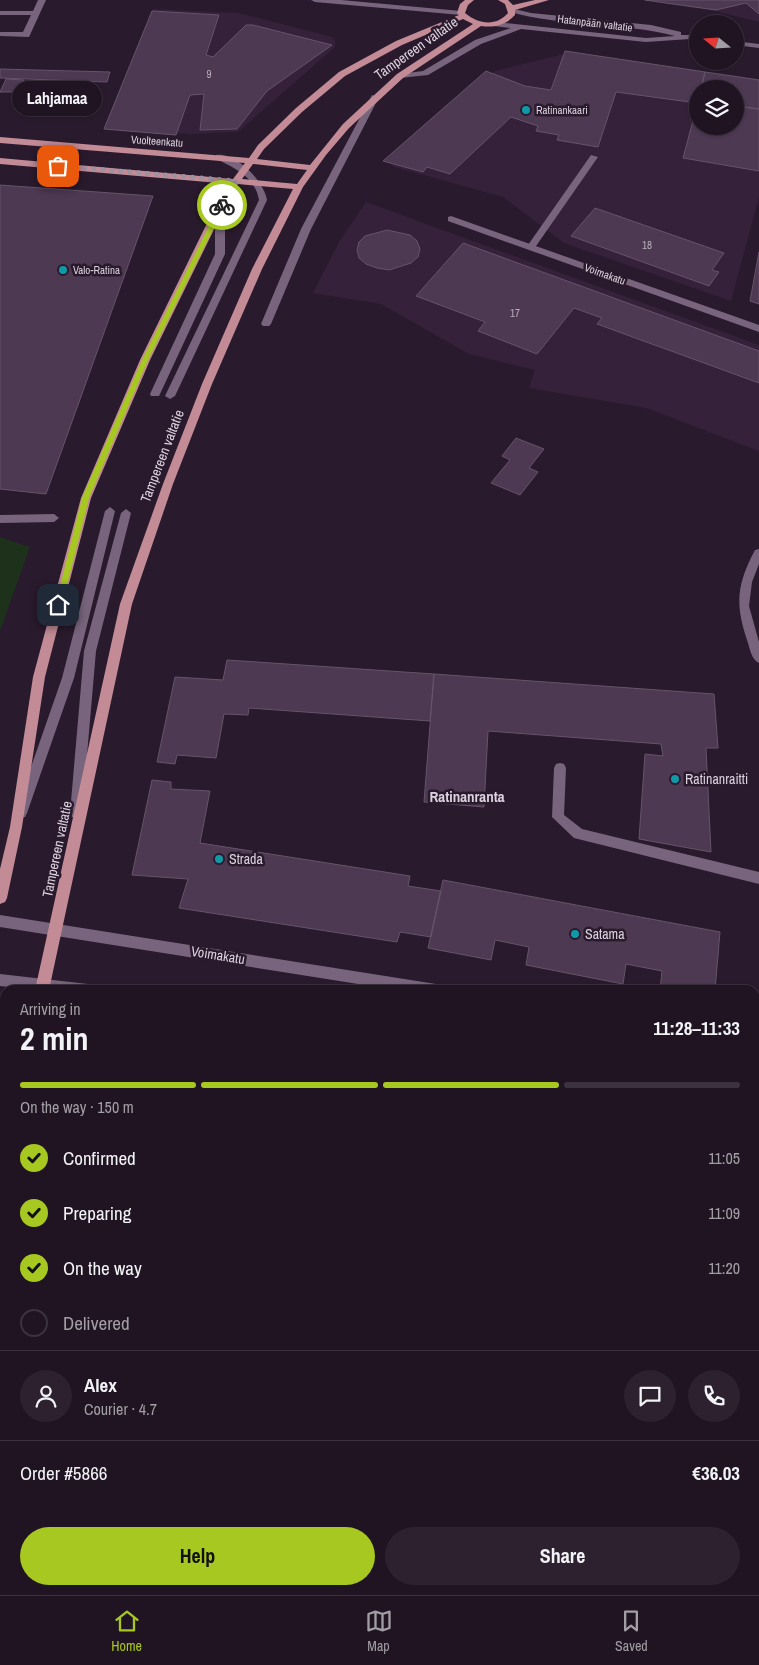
<!DOCTYPE html>
<html lang="en">
<head>
<meta charset="utf-8">
<style>
	body { margin:0; font-family:"Archivo Narrow",sans-serif; background:#2d212f; color:#f1f3f6; height:100vh; display:flex; flex-direction:column; font-size:19px; white-space:nowrap }
	* { box-sizing:border-box; margin:0 }
	p { font-size:16px; color:#a29ea5 }
	.icon { flex:none; width:28px; height:28px; fill:none; stroke:currentColor; stroke-width:2; stroke-linecap:round; stroke-linejoin:round }
	.map { position:relative; flex:1; overflow:hidden }
	.drawer { position:absolute; left:0px; top:985px; width:760px; height:610px; display:flex; flex-direction:column; background:#201422; border-radius:15px 15px 0 0; box-shadow:0 1px 4px #0004,0 0 0 1px #3d3340 }
	.drawer>* { flex:none }
	.needle { width:32px; rotate:288deg }
	.tools { position:absolute; left:689px; top:15px; display:grid; gap:10px }
	.tools a { display:grid; place-items:center; width:55px; height:55px; border-radius:50%; background:#201422; box-shadow:0 1px 4px #0004,0 0 0 1px #3d3340; font-size:25px }
	.pin { position:absolute; display:grid; place-items:center; width:42px; height:42px; color:#fff; margin:-21px; border-radius:10px; box-shadow:0 2px 8px #0006 }
	.courier { position:absolute; display:grid; place-items:center; width:50px; height:50px; margin:-25px; border:4px solid #a7c820; border-radius:50%; background:#fff; color:#222; box-shadow:0 1px 6px #0007 }
	.bubble { position:absolute; height:35px; border-radius:18px; background:#201422; box-shadow:0 1px 4px #0004,0 0 0 1px #3d3340; font-size:16px; font-weight:700; line-height:35px; text-align:center }
	.head em { font-style:normal; font-weight:700 }
	.head div { display:flex; flex-direction:column-reverse }
	.head { display:flex; align-items:center; justify-content:space-between; height:85px; padding:0 20px }
	h1 { font-size:32px; font-weight:700; line-height:38px }
	.bar { display:grid; grid-template-columns:repeat(4,1fr); gap:8px 5px; align-content:center; height:60px; padding:0 20px }
	.bar i { height:6px; border-radius:4px; background:#3d3340 }
	.bar .current { background:#a7c820 }
	.bar p { grid-column:span 4 }
	.line { display:flex; align-items:center; gap:12px; padding:0 20px; border-top:1px solid #3d3340 }
	.line div { flex:1 }
	.round { display:grid; place-items:center; flex:none; width:52px; height:52px; border-radius:26px; background:#2d212f }
	ol { padding:0 20px; list-style:none }
	li { display:flex; align-items:center; gap:15px; height:55px }
	li p { margin-inline-start:auto }
	li .icon { padding:5px; border-radius:50%; background:#a7c820; color:#111; stroke-width:4 }
	li:last-child { color:#a29ea5 }
	li i { width:28px; height:28px; border:2px solid #3d3340; border-radius:50% }
	.action { display:flex; gap:10px; margin-top:auto; padding:10px 20px }
	.action a { flex:1; height:58px; border-radius:30px; background:#a7c820; color:#111; font-size:20px; font-weight:700; line-height:58px; text-align:center }
	.action a+a { background:#2d212f; color:#f1f3f6 }
	.dock { display:flex; justify-content:space-around; align-items:center; height:70px; border-top:1px solid #3d3340; background:#201422; font-size:14px; color:#a29ea5 }
	.dock a { display:grid; justify-items:center; gap:2px }
	.dock .current { color:#a7c820 }
	.map>svg:first-child { display:block }
</style>
</head>
<body>
<div class="map">
<svg width="759" height="1595" viewBox="0 0 759 1595">
	<rect width="100%" height="100%" fill="#2a1a2d"/>
	<path fill="#35223a" fill-rule="evenodd" d="M 641,0 L 759,0 L 759,22 L 715,11 Z
		M 153,9 L 239,13 L 332,37 L 335,41 L 335,47 L 238,132 L 191,134 L 104,128 Z
		M 572,52 L 759,79 L 759,197 L 731,301 L 564,243 L 503,197 L 391,166 L 495,71 ZM 698,89 L 735,89 L 735,126 L 698,126 Z
		M 366,202 L 759,345 L 759,451 L 646,408 L 529,388 L 535,370 L 469,354 L 381,304 L 313,293 L 339,242 Z"/>
	<path fill="#1d311b" d="M 0,537 L 30,547 L 0,631 Z"/>
	<path fill="#4d3952" stroke="#66546a" d="M 645,0 L 759,0 L 759,14 L 746,3 L 716,10 Z
		M 152,11 L 219,15 L 206,55 L 213,57 L 246,25 L 253,25 L 332,45 L 267,91 L 237,129 L 200,130 L 204,94 L 190,95 L 176,135 L 104,129 Z
		M 565,51 L 705,72 L 701,89 L 698,89 L 697,103 L 616,92 L 598,147 L 557,140 L 559,135 L 536,131 L 538,126 L 511,117 L 450,174 L 427,167 L 423,172 L 383,161 L 486,71 L 525,86 L 551,90 Z
		M 0,69 L 110,72 L 107,82 L 0,78 Z
		M 705,72 L 759,80 L 759,109 L 735,106 L 735,89 L 701,89 Z
		M 6,79 L 24,80 L 19,92 L 0,92 Z
		M 736,106 L 759,109 L 759,171 L 683,158 L 694,117 L 698,117 L 698,126 L 735,126 Z
		M 0,185 L 153,196 L 46,494 L 0,489 Z
		M 595,208 L 724,253 L 712,270 L 719,272 L 709,286 L 571,236 Z
		M 387,230 L 410,235 L 417,241 L 420,249 L 418,257 L 411,263 L 389,270 L 377,268 L 366,264 L 359,258 L 357,250 L 359,242 L 365,236 Z
		M 463,243 L 759,351 L 759,383 L 597,324 L 602,318 L 574,308 L 537,354 L 478,331 L 485,322 L 416,296 Z
		M 759,252 L 759,304 L 750,301 Z
		M 516,438 L 544,449 L 529,468 L 538,472 L 520,495 L 491,483 L 510,460 L 502,456 Z
		M 227,660 L 434,674 L 430,721 L 249,708 L 248,715 L 224,714 L 216,758 L 177,755 L 175,764 L 157,762 L 175,677 L 223,680 Z
		M 434,674 L 714,694 L 718,748 L 706,748 L 711,852 L 639,839 L 645,754 L 663,756 L 661,744 L 488,731 L 484,807 L 424,802 Z
		M 152,780 L 171,782 L 171,789 L 210,791 L 200,843 L 410,876 L 408,886 L 441,891 L 431,937 L 400,932 L 397,942 L 179,908 L 188,879 L 132,875 Z
		M 443,880 L 720,932 L 715,990 L 660,990 L 662,971 L 626,964 L 623,984 L 526,965 L 529,947 L 495,940 L 491,960 L 428,948 Z
		M 0,1590 L 67,1595 L 0,1595 Z
		M 573,1590 L 691,1590 L 690,1595 L 586,1595 Z"/>
	<g fill="none" stroke-linecap="round" stroke-linejoin="round">
		<path fill="#78657d" fill-rule="evenodd" d="M 38,0 L 46,0 L 29,37 L 0,36 L 0,32 L 23,32 L 31,15 L 0,15 L 0,11 L 33,11 Z
			M 372,95 L 379,97 L 311,229 L 271,324 L 269,326 L 263,326 L 261,324 L 301,229 Z
			M 216,155 C 236,152 264,181 267,200 L 175,396 L 170,399 L 165,396 L 259,200 C 255,177 235,168 216,159 Z
			M 591,155 L 598,157 L 534,249 L 528,249 L 528,245 Z
			M 220,204 L 225,207 L 225,254 L 160,394 L 159,396 L 151,396 L 150,394 L 215,254 L 215,207 Z
			M 110,507 L 115,511 L 74,678 L 27,813 L 25,817 L 21,818 L 17,817 L 15,813 L 62,678 L 105,511 Z
			M 126,509 L 131,513 L 96,651 L 82,813 L 80,817 L 76,818 L 72,817 L 70,813 L 84,651 L 121,513 Z"/>
		<path fill="#78657d" fill-rule="evenodd" d="M 451,216 L 759,325 L 759,332 L 448,221 L 448,217 Z
			M 54,514 L 59,518 L 54,522 L 0,523 L 0,515 Z
			M 759,549 L 759,564 L 752,582 L 749,606 L 759,642 L 759,663 C 752,660 750,650 748,643 C 735,605 736,586 755,550 Z
			M 560,763 L 564,764 L 566,768 L 564,815 L 582,829 L 759,872 L 759,884 L 574,838 L 552,817 L 554,768 L 556,764 Z
			M 0,915 L 436,984 L 441,986 L 443,990 L 396,990 L 0,927 Z
			M 0,974 L 88,984 L 93,986 L 95,990 L 33,990 L 0,986 Z
			M 755,1025 L 759,1025 L 759,1039 L 755,1039 Z
			M 759,1055 L 759,1077 L 755,1079 L 755,1057 Z
			M 313,1590 L 331,1590 L 332,1595 L 314,1595 Z"/>
		<path fill="#78657d" fill-rule="evenodd" d="M 311,0 L 341,0 L 461,11 L 465,13 L 461,15 L 315,2 Z
			M 510,8 L 531,13 L 651,25 L 681,32 L 681,35 L 690,35 L 694,37 L 690,39 L 646,42 L 521,29 L 481,44 L 428,75 L 400,78 L 396,76 L 400,74 L 423,71 L 475,40 L 511,28 L 494,26 L 494,22 L 497,22 L 646,38 L 675,36 C 621,22 563,27 510,12 Z
			M 735,41 L 759,44 L 759,48 L 735,45 Z"/>
		<path fill="#c28b96" fill-rule="evenodd" d="M 465,0 L 474,0 L 468,5 L 465,13 C 478,24 496,27 508,13 L 505,4 L 498,0 L 508,0 L 513,5 L 535,0 L 549,0 L 515,10 L 515,15 C 506,25 494,28 481,26 L 403,78 L 349,128 L 326,155 L 303,187 L 262,269 L 212,384 L 173,484 L 132,604 L 49,990 L 35,990 L 120,604 L 163,484 L 202,384 L 252,269 L 293,189 L 238,184 L 225,207 L 150,360 L 91,498 L 45,677 L 22,827 L 7,898 L 5,902 L 0,904 L 0,869 L 10,827 L 33,677 L 81,498 L 140,360 L 215,207 L 230,184 L 0,164 L 0,158 L 233,179 L 245,163 L 0,143 L 0,137 L 249,158 L 258,145 L 296,108 L 339,72 L 396,41 L 459,15 L 457,13 L 460,4 ZM 463,19 L 473,24 L 397,74 L 343,124 L 310,165 L 257,159 L 264,149 L 302,112 L 345,76 L 402,45 ZM 253,164 L 307,170 L 297,184 L 242,179 Z
			M 5,1133 L 5,1166 L 0,1168 L 0,1135 Z"/>
	</g>
	<path fill="#a7c820" d="M 220,204 L 225,205 L 148,360 L 89,498 L 62,605 L 55,607 L 82,498 L 142,360 Z"/>
	<g fill="none" stroke-linecap="round" stroke-linejoin="round">
		<path stroke="#9e91a0" stroke-width="5" stroke-dasharray="0 9" d="M 58,166 L 236,181 L 222,205"/>
	</g>
	<g fill="#0f9aa8" stroke="#2a1a2d" stroke-width="2">
		<circle cx="526" cy="110" r="5"/>
		<circle cx="63" cy="270" r="5"/>
		<circle cx="675" cy="779" r="5"/>
		<circle cx="219" cy="859" r="5"/>
		<circle cx="575" cy="934" r="5"/>
	</g>
	<g text-anchor="middle" stroke-width="5" stroke-linejoin="round" paint-order="stroke">
		<g font-size="11" fill="#dcd1de" stroke="#2a1a2d">
			<text transform="translate(595 23) rotate(7)" y="4">Hatanpään valtatie</text>
			<text transform="translate(157 141) rotate(4)" y="4">Vuolteenkatu</text>
			<text transform="translate(605 274) rotate(20)" y="4">Voimakatu</text>
		</g>
		<g font-size="11" fill="#b8abbb">
			<text x="209" y="78">9</text>
			<text x="647" y="249">18</text>
			<text x="515" y="317">17</text>
		</g>
		<g font-size="11" fill="#dcd1de" stroke="#2a1a2d" text-anchor="start">
			<text x="536" y="114">Ratinankaari</text>
			<text x="73" y="274">Valo-Ratina</text>
		</g>
		<g font-size="14" fill="#dcd1de" stroke="#2a1a2d">
			<text transform="translate(416 48) rotate(-35)" y="5">Tampereen valtatie</text>
			<text transform="translate(162 456) rotate(-69)" y="5">Tampereen valtatie</text>
			<text transform="translate(57 849) rotate(-78)" y="5">Tampereen valtatie</text>
			<text transform="translate(218 955) rotate(9)" y="5">Voimakatu</text>
		</g>
		<g font-size="14" fill="#dcd1de" stroke="#2a1a2d" text-anchor="start">
			<text x="685" y="784">Ratinanraitti</text>
			<text x="229" y="864">Strada</text>
			<text x="585" y="939">Satama</text>
		</g>
		<g font-size="15" font-weight="bold" fill="#dcd1de" stroke="#2a1a2d">
			<text x="467" y="802">Ratinanranta</text>
		</g>
	</g>
</svg>
<div class="tools">
<a><svg class="needle" viewBox="-14 -14 28 28"><path d="M0-13l5 13h-10z" fill="#e53935"/><path d="M0 13l5-13h-10z" fill="#a29ea5"/></svg></a>
<a><svg class="icon" aria-label="layers" viewBox="0 0 24 24"><path d="M12 4l9 5-9 5-9-5zM3 14l9 5 9-5"/></svg></a>
</div>
<div class="pin" style="left:58px;top:166px;background:#ea580c"><svg class="icon" aria-label="bag" viewBox="0 0 24 24"><path d="M5 8h14l-1 12H6zM9 8a3 3 0 0 1 6 0"/></svg></div>
<div class="pin" style="left:58px;top:605px;background:#1f2937"><svg class="icon" aria-label="home" viewBox="0 0 24 24"><path d="M3 11l9-7 9 7M6 9v11h12V9"/></svg></div>
<div class="courier" style="left:222px;top:205px"><svg class="icon" aria-label="bike" viewBox="0 0 24 24"><circle cx="6" cy="16" r="4"/><circle cx="18" cy="16" r="4"/><path d="M6 16l4-8h5l3 8M10 8l3 8H6M13 5h3"/></svg></div>
<div class="bubble" style="left:12px;top:81px;width:90px">Lahjamaa</div>
<section class="drawer">
<div class="head"><div><h1>2 min</h1><p>Arriving in</p></div><em>11:28–11:33</em></div>
<div class="bar"><i class="current"></i><i class="current"></i><i class="current"></i><i></i><p>On the way · 150 m</p></div>
<ol>
<li><svg class="icon" aria-label="check" viewBox="0 0 24 24"><path d="M5 12l5 5 9-10"/></svg>Confirmed<p>11:05</p></li>
<li><svg class="icon" aria-label="check" viewBox="0 0 24 24"><path d="M5 12l5 5 9-10"/></svg>Preparing<p>11:09</p></li>
<li><svg class="icon" aria-label="check" viewBox="0 0 24 24"><path d="M5 12l5 5 9-10"/></svg>On the way<p>11:20</p></li>
<li><i></i>Delivered</li>
</ol>
<div class="line" style="height:90px"><a class="round"><svg class="icon" aria-label="person" viewBox="0 0 24 24"><circle cx="12" cy="8" r="4"/><path d="M4 21q1-7 8-7t8 7"/></svg></a><div><b>Alex</b><p>Courier · 4.7</p></div><a class="round"><svg class="icon" aria-label="chat" viewBox="0 0 24 24"><path d="M4 5h16v11H9l-5 4z"/></svg></a><a class="round"><svg class="icon" aria-label="phone" viewBox="0 0 24 24"><path d="M5 4h4l2 5-3 2q2 4 5 5l2-3 5 2v4C11 20 4 13 5 4z"/></svg></a></div>
<div class="line" style="height:65px"><div>Order #5866</div><b>€36.03</b></div>
<div class="action"><a>Help</a><a>Share</a></div>
</section>
</div>
<nav class="dock">
<a class="current"><svg class="icon" aria-label="home" viewBox="0 0 24 24"><path d="M3 11l9-7 9 7M6 9v11h12V9"/></svg>Home</a>
<a><svg class="icon" aria-label="map" viewBox="0 0 24 24"><path d="M3 6l6-2 6 2 6-2v14l-6 2-6-2-6 2zM9 4v14M15 6v14"/></svg>Map</a>
<a><svg class="icon" aria-label="saved" viewBox="0 0 24 24"><path d="M7 4h10v16l-5-4-5 4z"/></svg>Saved</a>
</nav>
</body>
</html>
